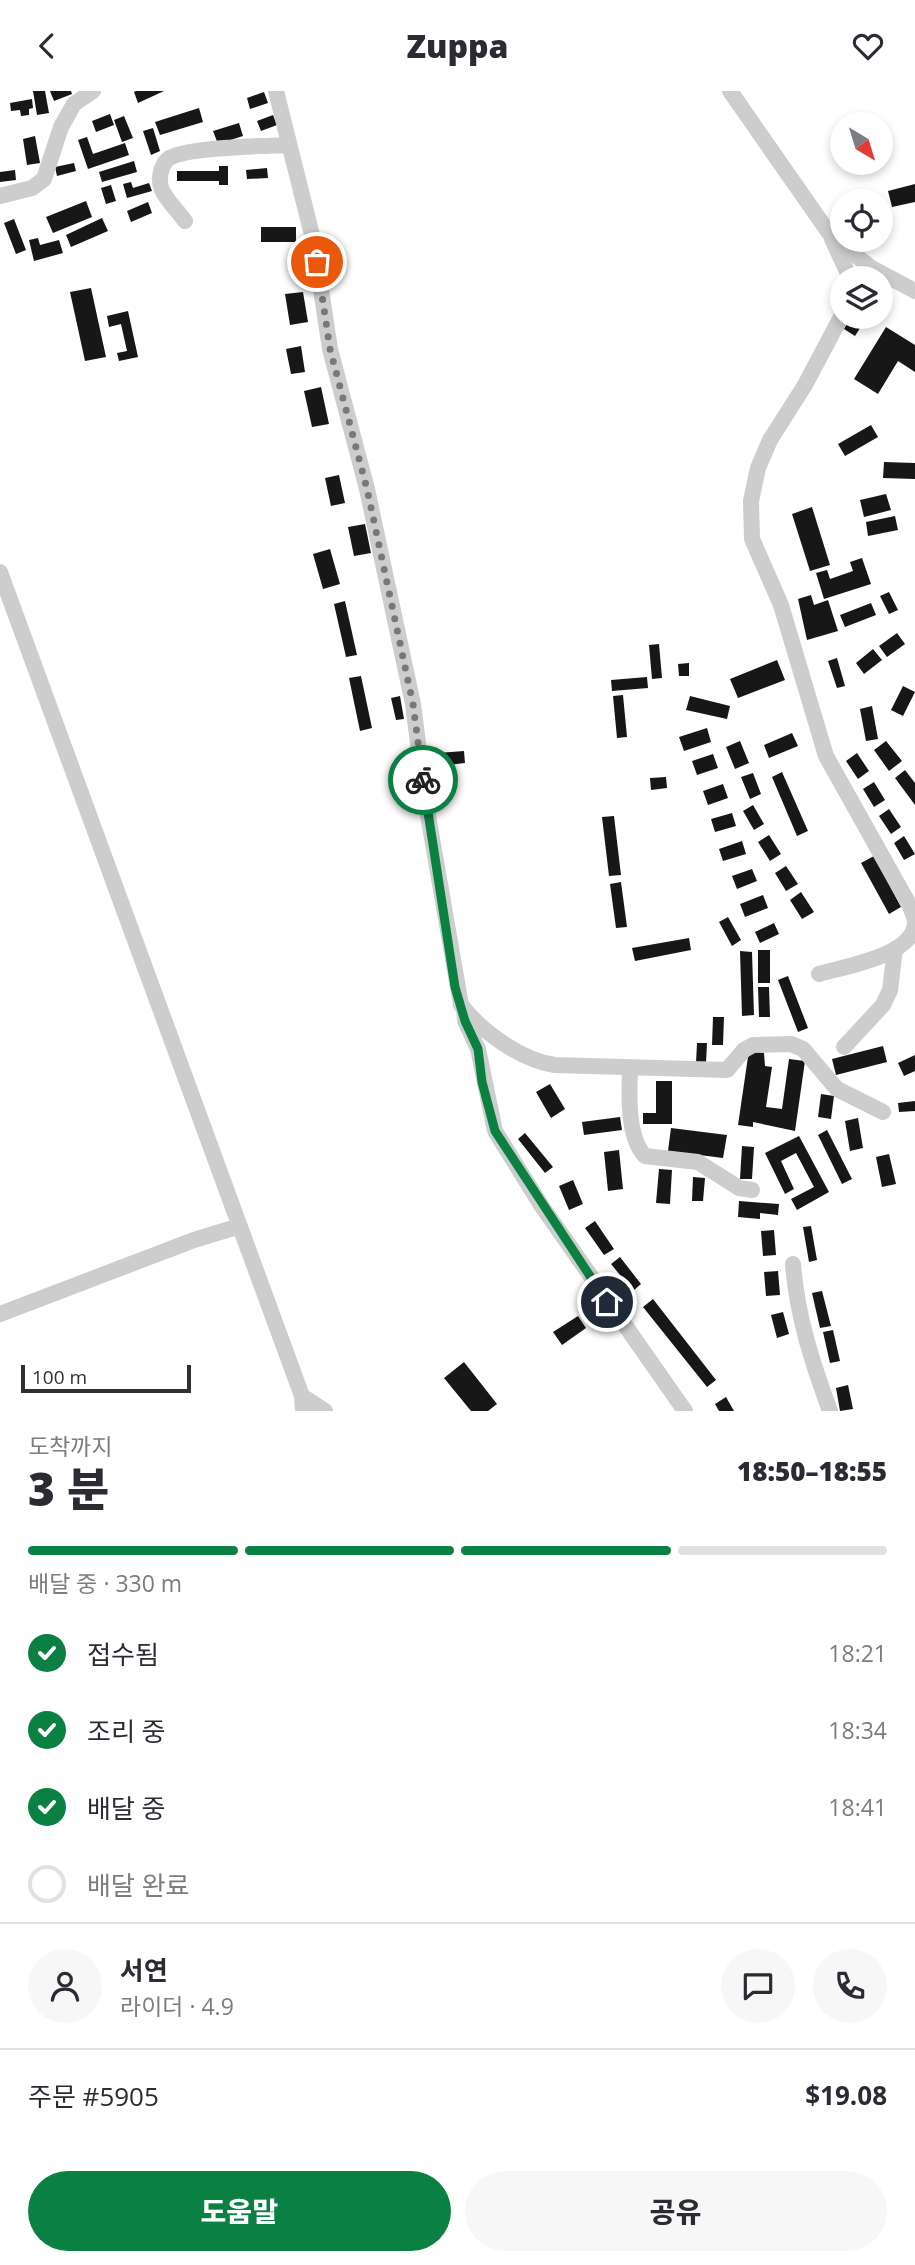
<!DOCTYPE html>
<html lang="ko">
<head>
<meta charset="utf-8">
<style>
	body { margin:0; font-family:"Open Sans","Noto Sans KR",sans-serif; background:#f7f7f7; color:#2b2b33; height:100vh; display:flex; flex-direction:column; font-size:26px; white-space:nowrap }
	* { box-sizing:border-box; margin:0 }
	p { font-size:23px; color:#7c7c81 }
	.icon { flex:none; width:38px; height:38px; fill:none; stroke:currentColor; stroke-width:2; stroke-linecap:round; stroke-linejoin:round }
	.map { position:relative; height:1320px; overflow:hidden }
	.sheet { display:flex; flex-direction:column; background:#fff; flex:1 }
	.sheet>* { flex:none }
	.needle { width:46px; rotate:142deg }
	.tools { position:absolute; left:830px; top:21px; display:grid; gap:14px }
	.tools a { display:grid; place-items:center; width:63px; height:63px; border-radius:50%; background:#fff; box-shadow:0 4px 10px #0003; font-size:35px }
	.scale { position:absolute; left:21px; bottom:18px; width:170px; box-sizing:border-box; padding-left:7px; border:4px solid #303030; border-top:0; font-size:19px; line-height:24px; white-space:nowrap; color:#303030; -webkit-text-stroke:5px #fff; paint-order:stroke }
	.pin { position:absolute; display:grid; place-items:center; width:60px; height:60px; color:#fff; margin:-30px; border:4px solid #fff; border-radius:50%; box-shadow:0 2px 7px #0007 }
	.courier { position:absolute; display:grid; place-items:center; width:70px; height:70px; margin:-35px; border:5px solid #0b8043; border-radius:50%; background:#fff; color:#222; box-shadow:0 2px 9px #0007 }
	.head em { font-style:normal; font-weight:800 }
	.head div { display:flex; flex-direction:column-reverse }
	.head { display:flex; align-items:center; justify-content:space-between; height:119px; padding:0 28px }
	h1 { font-size:46px; font-weight:800; line-height:52px }
	.bar { display:grid; grid-template-columns:repeat(4,1fr); gap:10px 7px; align-content:center; height:84px; padding:0 28px }
	.bar i { height:9px; border-radius:5px; background:#e1e1e2 }
	.bar .active { background:#0b8043 }
	.bar p { grid-column:span 4 }
	.line { display:flex; align-items:center; gap:18px; padding:0 28px; border-top:2px solid #e1e1e2 }
	.line div { flex:1 }
	.round { display:grid; place-items:center; flex:none; width:74px; height:74px; border-radius:37px; background:#f7f7f7 }
	ol { padding:0 28px; list-style:none }
	li { display:flex; align-items:center; gap:21px; height:77px }
	li p { margin-inline-start:auto }
	li .icon { padding:7px; border-radius:50%; background:#0b8043; color:#fff; stroke-width:4 }
	li:last-child { color:#7c7c81 }
	li i { width:38px; height:38px; border:4px solid #e1e1e2; border-radius:50% }
	.action { display:flex; gap:14px; margin-top:auto; padding:14px 28px }
	.action a { flex:1; height:80px; border-radius:42px; background:#0b8043; color:#fff; font-size:28px; font-weight:800; line-height:80px; text-align:center }
	.action a+a { background:#f7f7f7; color:#2b2b33 }
	header { display:flex; justify-content:space-between; align-items:center; height:91px; padding:0 28px; background:#fff; font-size:32px; font-weight:800 }
	.map>svg:first-child { display:block }
</style>
</head>
<body>
<header><svg class="icon" aria-label="back" viewBox="0 0 24 24"><path d="M15 5l-7 7 7 7"/></svg>Zuppa<svg class="icon" aria-label="heart" viewBox="0 0 24 24"><path d="M12 20l-8-8c-3-5 5-10 8-4 3-6 11-1 8 4z"/></svg></header>
<div class="map">
<svg width="915" height="1320" viewBox="0 0 915 1320">
	<rect width="100%" height="100%" fill="#fff"/>
	<path fill="#171717" d="M 33,0 L 45,0 L 49,22 L 37,24 Z
		M 50,0 L 71,0 L 72,3 L 54,10 Z
		M 164,0 L 138,12 L 134,1 L 136,0 Z
		M 264,1 L 268,12 L 250,18 L 247,7 Z
		M 32,8 L 33,17 L 29,18 L 29,24 L 21,25 L 20,19 L 11,20 L 10,12 Z
		M 199,17 L 203,31 L 160,44 L 155,31 Z
		M 110,23 L 114,34 L 96,41 L 92,30 Z
		M 273,24 L 277,34 L 261,40 L 257,30 Z
		M 124,25 L 133,47 L 122,51 L 114,29 Z
		M 239,32 L 243,45 L 218,53 L 213,40 Z
		M 153,37 L 160,60 L 151,64 L 143,40 Z
		M 35,45 L 40,72 L 27,74 L 23,48 Z
		M 87,46 L 93,63 L 125,52 L 129,64 L 88,78 L 78,49 Z
		M 134,70 L 137,81 L 102,91 L 99,81 Z
		M 74,72 L 76,80 L 57,85 L 55,76 Z
		M 219,75 L 228,75 L 228,94 L 219,94 L 219,90 L 177,90 L 177,80 L 219,80 Z
		M 267,77 L 268,87 L 247,88 L 246,79 Z
		M 15,79 L 16,89 L 0,91 L 0,81 Z
		M 131,91 L 133,97 L 149,92 L 152,100 L 127,107 L 123,93 Z
		M 915,93 L 915,111 L 892,116 L 888,100 Z
		M 111,94 L 116,110 L 106,113 L 101,97 Z
		M 86,110 L 92,126 L 53,142 L 46,126 Z
		M 148,111 L 152,122 L 131,131 L 127,120 Z
		M 102,127 L 108,140 L 71,156 L 66,144 Z
		M 14,128 L 26,159 L 16,163 L 4,132 Z
		M 261,136 L 296,136 L 296,151 L 261,151 Z
		M 38,147 L 40,154 L 59,149 L 63,162 L 34,170 L 29,149 Z
		M 91,197 L 106,266 L 85,270 L 70,201 Z
		M 303,201 L 308,231 L 290,234 L 285,203 Z
		M 128,220 L 138,266 L 119,270 L 117,262 L 127,260 L 121,233 L 109,236 L 107,225 Z
		M 851,226 L 867,226 L 855,245 L 844,238 Z
		M 886,236 L 915,254 L 915,281 L 898,270 L 878,303 L 854,288 Z
		M 301,255 L 305,281 L 291,283 L 286,258 Z
		M 321,296 L 329,333 L 312,336 L 304,300 Z
		M 871,334 L 878,346 L 845,365 L 838,353 Z
		M 884,371 L 915,372 L 915,388 L 883,387 Z
		M 339,384 L 345,412 L 331,415 L 325,387 Z
		M 886,403 L 891,419 L 864,426 L 860,409 Z
		M 812,416 L 830,474 L 810,480 L 792,423 Z
		M 895,425 L 898,439 L 868,445 L 866,431 Z
		M 365,433 L 371,462 L 354,465 L 348,436 Z
		M 330,458 L 340,493 L 323,498 L 313,463 Z
		M 862,467 L 871,493 L 824,508 L 816,482 L 827,479 L 830,488 L 853,480 L 850,471 Z
		M 889,501 L 898,519 L 889,523 L 880,505 Z
		M 811,504 L 814,514 L 828,509 L 838,540 L 807,549 L 798,508 Z
		M 345,510 L 357,564 L 346,566 L 334,513 Z
		M 871,512 L 876,524 L 845,536 L 840,524 Z
		M 897,542 L 905,553 L 887,566 L 879,555 Z
		M 659,553 L 662,587 L 652,588 L 649,554 Z
		M 873,558 L 882,569 L 864,583 L 856,572 Z
		M 837,567 L 845,595 L 837,597 L 828,570 Z
		M 777,569 L 785,589 L 738,607 L 730,588 Z
		M 689,572 L 689,585 L 679,585 L 678,573 Z
		M 361,585 L 372,637 L 360,640 L 349,587 Z
		M 647,586 L 648,597 L 612,600 L 611,589 Z
		M 903,595 L 915,601 L 903,625 L 891,619 Z
		M 623,604 L 627,646 L 617,647 L 613,605 Z
		M 400,605 L 404,628 L 396,629 L 391,607 Z
		M 690,605 L 730,615 L 727,628 L 686,619 Z
		M 872,615 L 878,648 L 866,650 L 860,618 Z
		M 707,637 L 711,651 L 684,660 L 679,646 Z
		M 792,642 L 798,655 L 769,667 L 764,654 Z
		M 740,650 L 749,672 L 735,678 L 726,656 Z
		M 886,650 L 902,670 L 889,680 L 874,659 Z
		M 464,660 L 465,672 L 439,675 L 438,662 Z
		M 857,662 L 869,680 L 858,688 L 846,670 Z
		M 713,663 L 718,677 L 697,684 L 692,670 Z
		M 905,679 L 915,692 L 915,714 L 895,687 Z
		M 782,681 L 808,740 L 797,745 L 772,686 Z
		M 753,682 L 761,703 L 750,708 L 741,686 Z
		M 666,686 L 667,697 L 651,699 L 650,687 Z
		M 874,691 L 885,709 L 874,716 L 863,698 Z
		M 723,693 L 728,707 L 708,714 L 703,700 Z
		M 753,714 L 764,733 L 754,739 L 743,720 Z
		M 889,718 L 901,736 L 891,743 L 879,725 Z
		M 732,722 L 736,735 L 715,741 L 711,728 Z
		M 614,725 L 621,784 L 609,785 L 602,726 Z
		M 769,744 L 781,763 L 770,770 L 758,751 Z
		M 904,745 L 915,763 L 904,769 L 894,752 Z
		M 742,750 L 746,763 L 723,770 L 719,758 Z
		M 874,765 L 901,816 L 889,823 L 861,772 Z
		M 786,775 L 798,793 L 786,800 L 775,782 Z
		M 752,778 L 757,790 L 737,798 L 732,785 Z
		M 621,791 L 627,836 L 616,837 L 610,793 Z
		M 801,801 L 814,821 L 802,828 L 790,809 Z
		M 763,804 L 768,817 L 745,826 L 740,813 Z
		M 728,826 L 741,849 L 732,855 L 719,831 Z
		M 774,832 L 779,843 L 760,852 L 755,841 Z
		M 689,847 L 691,859 L 635,870 L 632,857 Z
		M 758,859 L 770,859 L 770,892 L 758,892 Z
		M 740,860 L 752,861 L 754,924 L 742,925 Z
		M 788,885 L 808,937 L 798,941 L 778,889 Z
		M 758,896 L 769,896 L 770,926 L 759,926 Z
		M 713,926 L 724,926 L 723,954 L 712,954 Z
		M 697,952 L 707,952 L 706,972 L 696,972 Z
		M 883,955 L 887,971 L 836,984 L 832,968 Z
		M 749,959 L 764,962 L 765,975 L 772,976 L 766,1016 L 782,1018 L 789,968 L 805,970 L 795,1040 L 753,1031 L 753,1036 L 738,1034 Z
		M 915,964 L 915,980 L 904,985 L 898,972 Z
		M 656,990 L 672,990 L 672,1033 L 643,1033 L 643,1022 L 656,1022 Z
		M 550,993 L 565,1018 L 551,1027 L 536,1001 Z
		M 821,1003 L 834,1005 L 831,1028 L 818,1026 Z
		M 915,1010 L 915,1020 L 899,1021 L 898,1012 Z
		M 620,1026 L 622,1039 L 584,1044 L 582,1031 Z
		M 858,1027 L 863,1057 L 850,1060 L 845,1030 Z
		M 671,1037 L 727,1044 L 723,1067 L 668,1060 Z
		M 827,1039 L 852,1088 L 842,1093 L 818,1044 Z
		M 525,1042 L 553,1076 L 545,1082 L 518,1048 Z
		M 799,1045 L 829,1101 L 797,1119 L 791,1108 L 814,1096 L 796,1062 L 781,1070 L 794,1098 L 785,1103 L 765,1062 Z
		M 742,1055 L 754,1056 L 752,1088 L 740,1088 Z
		M 619,1059 L 623,1098 L 608,1100 L 604,1061 Z
		M 889,1063 L 896,1093 L 882,1096 L 876,1066 Z
		M 659,1078 L 672,1079 L 670,1113 L 656,1112 Z
		M 693,1086 L 705,1087 L 703,1110 L 692,1110 Z
		M 573,1089 L 583,1113 L 569,1119 L 559,1095 Z
		M 739,1110 L 779,1113 L 778,1124 L 760,1122 L 760,1128 L 738,1126 Z
		M 595,1130 L 614,1158 L 604,1164 L 585,1137 Z
		M 811,1135 L 817,1169 L 809,1171 L 803,1136 Z
		M 774,1139 L 776,1164 L 763,1165 L 761,1140 Z
		M 620,1166 L 641,1193 L 633,1200 L 611,1173 Z
		M 778,1180 L 780,1204 L 766,1205 L 764,1181 Z
		M 822,1200 L 831,1235 L 820,1237 L 812,1202 Z
		M 653,1208 L 716,1289 L 707,1296 L 643,1216 Z
		M 783,1221 L 789,1243 L 777,1247 L 771,1224 Z
		M 578,1225 L 586,1237 L 562,1254 L 553,1241 Z
		M 833,1239 L 840,1270 L 830,1272 L 823,1241 Z
		M 464,1271 L 497,1313 L 488,1320 L 471,1320 L 444,1287 Z
		M 848,1294 L 853,1318 L 840,1320 L 836,1297 Z
		M 726,1306 L 734,1320 L 719,1320 L 715,1313 Z"/>
	<g fill="none" stroke-linecap="round" stroke-linejoin="round">
		<path stroke="#cdcdcd" stroke-width="16" d="M 276,0 L 314,152 L 330,258 L 367,398 L 413,613 L 425,707 L 461,914 C 482,941 521,969 555,974 L 727,979 L 744,959 L 753,954 L 791,953 L 803,958 L 837,998 L 883,1021
			M 730,0 L 829,142 L 870,176 L 915,200
			M 0,105 L 32,97 L 44,88 L 61,36 L 74,13 L 93,0
			M 185,130 C 178,120 167,110 162,99 C 158,90 160,75 168,68 C 183,56 266,55 288,54
			M 832,148 L 850,187
			M 0,481 L 302,1305 L 303,1320
			M 819,883 C 842,876 915,865 915,831 C 915,826 911,819 910,815 L 826,665 L 781,514 L 752,448 L 751,410 L 758,377 L 770,349 L 805,294 L 842,224
			M 464,918 L 465,930 L 478,958 L 495,1040 L 541,1114 L 685,1320
			M 844,956 L 883,914 L 890,899 L 895,858
			M 630,978 C 629,1002 627,1047 645,1065 L 698,1071 L 739,1097 L 752,1099
			M 793,1173 C 797,1225 812,1271 830,1320
			M 0,1223 L 194,1149 L 240,1135
			M 302,1305 L 325,1320"/>
	</g>
	<g fill="none" stroke-linecap="round" stroke-linejoin="round">
		<path stroke="#787878" stroke-width="7" stroke-dasharray="0 12.6" d="M 317,171 L 330,258 L 367,398 L 413,613 L 423,689"/>
		<path stroke="#0b8043" stroke-width="9" d="M 423,689 L 455,896 L 465,930 L 478,958 L 482,991 L 495,1040 L 607,1211"/>
	</g>
</svg>
<div class="tools">
<a><svg class="needle" viewBox="-14 -14 28 28"><path d="M0-13l5 13h-10z" fill="#e53935"/><path d="M0 13l5-13h-10z" fill="#7c7c81"/></svg></a>
<a><svg class="icon" aria-label="locate" viewBox="0 0 24 24"><circle cx="12" cy="12" r="6"/><path d="M12 2v4M12 18v4M2 12h4M18 12h4"/></svg></a>
<a><svg class="icon" aria-label="layers" viewBox="0 0 24 24"><path d="M12 4l9 5-9 5-9-5zM3 14l9 5 9-5"/></svg></a>
</div>
<div class="scale">100 m</div>
<div class="pin" style="left:317px;top:171px;background:#ea580c"><svg class="icon" aria-label="bag" viewBox="0 0 24 24"><path d="M5 8h14l-1 12H6zM9 8a3 3 0 0 1 6 0"/></svg></div>
<div class="pin" style="left:607px;top:1211px;background:#1f2937"><svg class="icon" aria-label="home" viewBox="0 0 24 24"><path d="M3 11l9-7 9 7M6 9v11h12V9"/></svg></div>
<div class="courier" style="left:423px;top:689px"><svg class="icon" aria-label="bike" viewBox="0 0 24 24"><circle cx="6" cy="16" r="4"/><circle cx="18" cy="16" r="4"/><path d="M6 16l4-8h5l3 8M10 8l3 8H6M13 5h3"/></svg></div>
</div>
<section class="sheet">
<div class="head"><div><h1>3 분</h1><p>도착까지</p></div><em>18:50–18:55</em></div>
<div class="bar"><i class="active"></i><i class="active"></i><i class="active"></i><i></i><p>배달 중 · 330 m</p></div>
<ol>
<li><svg class="icon" aria-label="check" viewBox="0 0 24 24"><path d="M5 12l5 5 9-10"/></svg>접수됨<p>18:21</p></li>
<li><svg class="icon" aria-label="check" viewBox="0 0 24 24"><path d="M5 12l5 5 9-10"/></svg>조리 중<p>18:34</p></li>
<li><svg class="icon" aria-label="check" viewBox="0 0 24 24"><path d="M5 12l5 5 9-10"/></svg>배달 중<p>18:41</p></li>
<li><i></i>배달 완료</li>
</ol>
<div class="line" style="height:126px"><a class="round"><svg class="icon" aria-label="person" viewBox="0 0 24 24"><circle cx="12" cy="8" r="4"/><path d="M4 21q1-7 8-7t8 7"/></svg></a><div><b>서연</b><p>라이더 · 4.9</p></div><a class="round"><svg class="icon" aria-label="chat" viewBox="0 0 24 24"><path d="M4 5h16v11H9l-5 4z"/></svg></a><a class="round"><svg class="icon" aria-label="phone" viewBox="0 0 24 24"><path d="M5 4h4l2 5-3 2q2 4 5 5l2-3 5 2v4C11 20 4 13 5 4z"/></svg></a></div>
<div class="line" style="height:91px"><div>주문 #5905</div><b>$19.08</b></div>
<div class="action"><a>도움말</a><a>공유</a></div>
</section>
</body>
</html>
